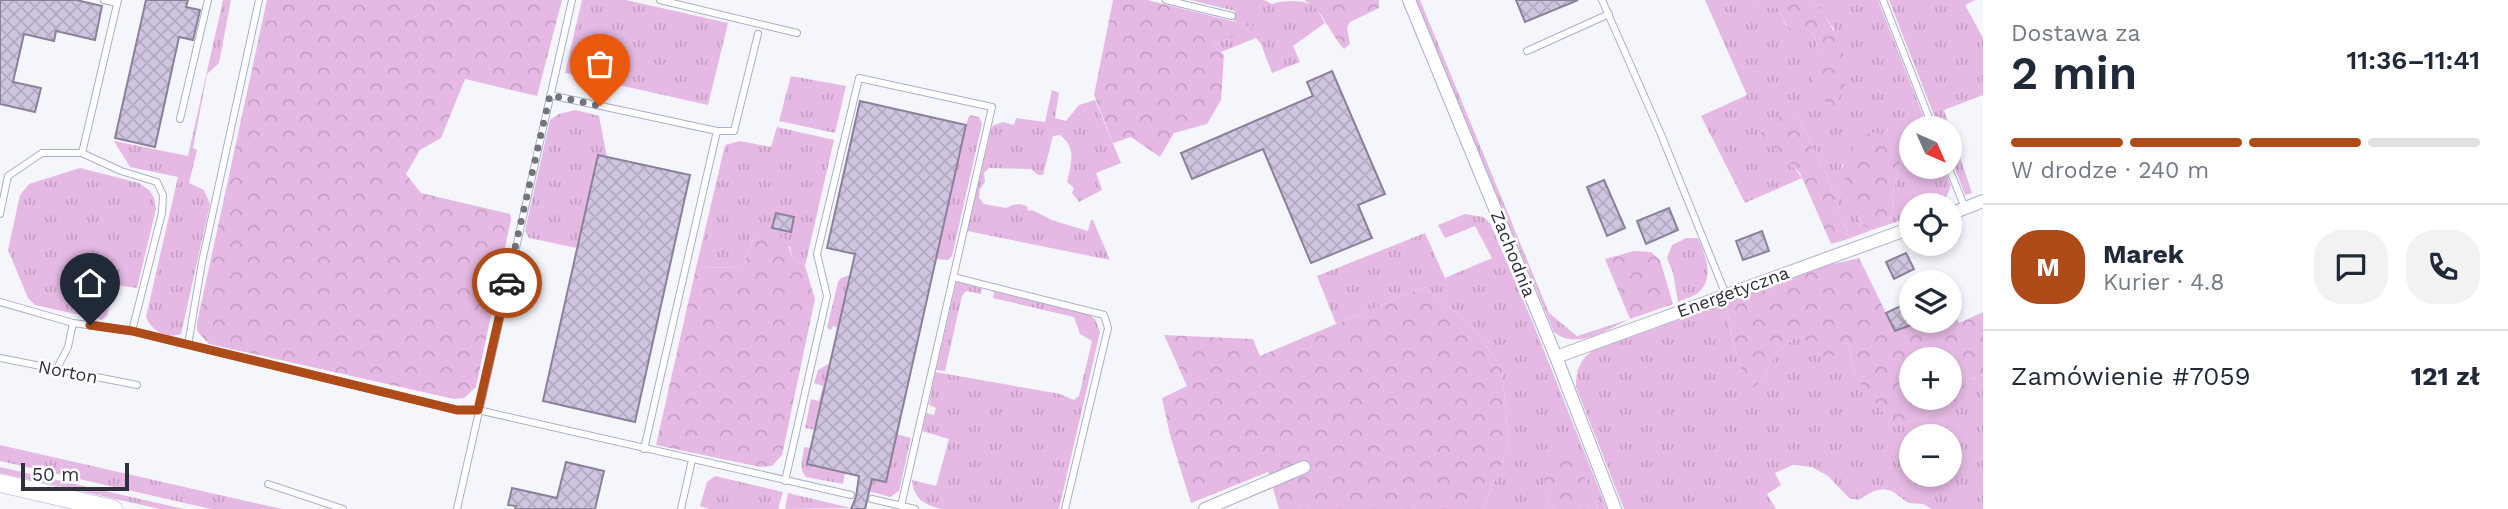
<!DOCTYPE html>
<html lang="pl">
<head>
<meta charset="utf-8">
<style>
	body { margin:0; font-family:"Work Sans",sans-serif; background:#f2f2f3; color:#1f2937; height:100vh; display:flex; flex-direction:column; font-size:26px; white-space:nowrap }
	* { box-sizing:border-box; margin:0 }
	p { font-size:23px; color:#747a83 }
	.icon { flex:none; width:38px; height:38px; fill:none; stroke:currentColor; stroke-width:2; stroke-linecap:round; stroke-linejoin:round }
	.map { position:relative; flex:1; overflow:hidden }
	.side { display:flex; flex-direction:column; background:#fff; width:525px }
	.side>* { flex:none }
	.needle { width:46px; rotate:135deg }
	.tools { position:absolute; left:1899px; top:116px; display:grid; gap:14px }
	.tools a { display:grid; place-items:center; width:63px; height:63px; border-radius:50%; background:#fff; box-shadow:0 4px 10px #0003; font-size:35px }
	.scale { position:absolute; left:21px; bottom:18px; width:108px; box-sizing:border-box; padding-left:7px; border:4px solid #2e303a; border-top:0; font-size:19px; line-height:24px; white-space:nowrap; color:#2e303a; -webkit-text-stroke:5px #fff; paint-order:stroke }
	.pin { position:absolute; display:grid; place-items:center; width:60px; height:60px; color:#fff; margin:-72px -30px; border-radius:50% 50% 50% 0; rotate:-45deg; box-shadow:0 0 7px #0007 }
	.pin .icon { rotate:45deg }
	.courier { position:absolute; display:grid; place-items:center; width:70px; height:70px; margin:-35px; border:5px solid #af4b18; border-radius:50%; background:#fff; color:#222; box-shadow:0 2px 9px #0007 }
	.headline em { font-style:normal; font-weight:600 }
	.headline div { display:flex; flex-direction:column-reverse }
	.headline { display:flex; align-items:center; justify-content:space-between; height:119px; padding:0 28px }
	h1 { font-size:46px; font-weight:600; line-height:52px }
	.bar { display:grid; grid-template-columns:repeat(4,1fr); gap:10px 7px; align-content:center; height:84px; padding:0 28px }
	.bar i { height:9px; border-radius:5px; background:#e0e1e3 }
	.bar .selected { background:#af4b18 }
	.bar p { grid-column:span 4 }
	.line { display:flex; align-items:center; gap:18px; padding:0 28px; border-top:2px solid #e0e1e3 }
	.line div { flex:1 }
	.round { display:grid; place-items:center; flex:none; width:74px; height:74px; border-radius:28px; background:#f2f2f3 }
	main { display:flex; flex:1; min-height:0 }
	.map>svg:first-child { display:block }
</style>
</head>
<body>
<main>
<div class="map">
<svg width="1983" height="509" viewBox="0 0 1983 509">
	<defs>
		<pattern id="grass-tufts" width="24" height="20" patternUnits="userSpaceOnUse" patternTransform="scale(1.75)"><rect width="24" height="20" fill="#e5b9e3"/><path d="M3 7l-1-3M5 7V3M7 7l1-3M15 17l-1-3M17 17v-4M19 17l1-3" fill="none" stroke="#c59fc4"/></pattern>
		<pattern id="forest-crowns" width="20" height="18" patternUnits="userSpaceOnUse" patternTransform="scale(1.75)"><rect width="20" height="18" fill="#e5b9e3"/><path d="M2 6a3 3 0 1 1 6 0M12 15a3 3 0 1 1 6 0" fill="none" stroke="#c59fc4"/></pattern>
		<pattern id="building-cross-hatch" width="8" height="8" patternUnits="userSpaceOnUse" patternTransform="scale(1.75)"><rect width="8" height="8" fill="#cfc5e0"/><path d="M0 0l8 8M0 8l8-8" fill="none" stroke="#b2aac1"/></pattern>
	</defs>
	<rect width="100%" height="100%" fill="#f4f6fb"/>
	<path fill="url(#grass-tufts)" fill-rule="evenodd" d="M 223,0 L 231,0 L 219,63 L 207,74 L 193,148 L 197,150 L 189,183 L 204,190 L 210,204 L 181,334 C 167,339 151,331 146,317 L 178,177 L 130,167 L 114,141 L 188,156 Z
		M 582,0 L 626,0 L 728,23 L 708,105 L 565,73 Z
		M 1190,0 L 1264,0 L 1272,4 C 1282,0 1302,0 1312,4 C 1317,8 1321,17 1325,23 L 1293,46 L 1300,62 L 1272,73 L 1261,44 L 1256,38 L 1221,52 L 1213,45 L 1255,27 L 1234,22 L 1235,11 Z
		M 1415,0 L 1420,0 L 1549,313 L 1577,336 L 1630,319 C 1608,329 1576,351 1554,332 Z
		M 1705,0 L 1757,0 L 1764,8 L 1778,8 L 1786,25 L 1813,32 L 1819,53 L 1823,99 L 1834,29 L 1813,0 L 1878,0 L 1928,128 L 1911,128 L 1911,166 L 1943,166 L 1951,186 L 1943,205 L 1911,205 L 1911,217 L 1884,226 L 1893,213 L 1892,197 L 1902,156 L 1844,164 L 1841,166 L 1861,225 L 1872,230 L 1845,240 L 1847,232 L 1828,178 L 1797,115 L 1777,151 L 1789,161 L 1802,178 L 1745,203 L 1701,116 L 1747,95 Z
		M 1889,0 L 1975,0 L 1965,5 L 1983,38 L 1983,95 L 1944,110 L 1972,193 L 1965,195 L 1950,155 L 1950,128 L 1939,128 Z
		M 791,76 L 846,86 L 835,133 L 779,121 Z
		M 1052,90 L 1059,93 L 1055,118 L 1066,121 L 1079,105 L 1095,100 L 1121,163 L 1096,173 L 1102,190 L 1079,202 L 1072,193 L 1074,188 L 1067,182 C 1071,164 1077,148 1060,135 L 1053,136 L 1043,175 L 1038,175 L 1031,169 L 989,168 L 984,173 L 985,182 L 980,189 L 979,198 L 984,204 L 1006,208 C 1014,204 1018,203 1027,206 L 1028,211 L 1032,210 L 1054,221 L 1088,231 L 1091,220 L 1093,220 L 1110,260 L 967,231 L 992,126 L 1003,122 L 1014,125 L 1016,118 L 1045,122 Z
		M 576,110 L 599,116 L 607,157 L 598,155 L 577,248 L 529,238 L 525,231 L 550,120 L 559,114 Z
		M 971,115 L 979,117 L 982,124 L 952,256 L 948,260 L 936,259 L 968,118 Z
		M 777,127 L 834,140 L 805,266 L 792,256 L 790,247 L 755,234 L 743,267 L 696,268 L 725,145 L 740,141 L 771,147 Z
		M 80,168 L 139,183 L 150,191 L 154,198 L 156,209 L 137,288 L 115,285 L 107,316 L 102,320 L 35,305 L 28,298 L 8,250 L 20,195 L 29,184 Z
		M 1465,214 L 1483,217 L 1490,223 L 1533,323 L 1607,509 L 1598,509 L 1575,456 L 1543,490 L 1553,509 L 1483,509 L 1509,446 L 1502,368 L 1469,323 L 1424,287 L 1336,324 L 1317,276 L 1425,233 L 1445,278 L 1492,258 L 1475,226 L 1445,238 L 1438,225 Z
		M 1686,238 L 1698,238 C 1705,254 1715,277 1699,292 C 1695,296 1684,299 1678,302 L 1673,273 L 1667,258 L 1672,245 Z
		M 850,275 L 838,331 L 836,327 L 833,326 L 831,330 L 827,328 L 838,282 L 841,278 Z
		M 957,279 L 982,289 L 981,294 L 966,291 L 962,296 L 945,371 L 936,370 Z
		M 999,288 L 998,292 L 1089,314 L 1095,319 L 1100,332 L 1059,509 L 942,509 C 924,505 914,499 912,480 L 936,486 L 949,439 L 922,431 L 926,413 L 934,415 L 936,408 L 929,405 L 935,372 L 1060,394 L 1074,400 L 1079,396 L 1092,341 L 1080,334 L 1074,317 L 993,298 L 994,292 L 988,289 Z
		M 1726,303 L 1731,334 L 1745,382 L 1754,388 L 1765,377 L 1775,354 L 1795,337 L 1850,344 C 1847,378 1876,401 1896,426 L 1923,417 L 1958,400 L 1968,380 L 1983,375 L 1983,509 L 1932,509 L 1923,504 L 1908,503 L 1892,491 L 1883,489 L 1874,491 L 1858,500 L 1849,498 L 1828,476 L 1812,467 L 1793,465 L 1775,473 L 1781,485 L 1767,494 L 1776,509 L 1624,509 L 1576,387 C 1576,371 1579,361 1592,351 ZM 1911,436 L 1950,436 L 1950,474 L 1911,474 Z
		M 830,363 L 815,430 L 805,428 L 811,399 L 819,401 L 823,386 L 814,383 L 818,370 Z
		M 896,434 L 911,438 L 899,491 L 890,497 L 869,491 L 872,479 L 886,482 Z
		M 0,445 L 273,507 L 283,509 L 211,509 L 0,461 Z
		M 804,447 L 811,448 L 808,464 L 845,473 L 843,484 L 806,477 C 798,469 803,457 804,447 Z
		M 0,467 L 184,509 L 160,509 L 0,473 Z
		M 715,476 L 783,492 L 778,509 L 709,509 L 700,506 L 707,482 Z
		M 788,493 L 851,508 L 785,509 Z"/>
	<path fill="url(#forest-crowns)" fill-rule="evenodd" d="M 267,0 L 562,0 L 537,96 L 465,79 L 441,138 L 420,150 L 406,174 L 421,193 L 510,214 L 511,219 L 476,387 L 464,398 L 454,399 L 209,344 L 197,331 L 197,323 Z
		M 1113,0 L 1147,0 L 1256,27 L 1213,45 L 1224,55 L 1221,100 L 1207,124 L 1174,133 L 1160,157 L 1131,137 L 1113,143 L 1094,95 Z
		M 1304,0 L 1379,0 L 1379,8 L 1350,22 L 1347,28 L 1350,44 L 1344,49 C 1330,34 1322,8 1304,0 Z
		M 1757,0 L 1813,0 C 1829,21 1853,56 1845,85 C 1842,93 1837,102 1833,109 L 1823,99 L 1812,78 C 1823,62 1819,51 1813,32 C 1789,33 1788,29 1778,8 L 1764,8 Z
		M 1791,112 L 1797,115 L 1828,178 L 1847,232 L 1845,240 L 1831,244 L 1800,173 L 1760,134 L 1773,120 Z
		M 1870,132 L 1896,137 L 1902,147 L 1902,156 L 1892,197 L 1893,213 L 1884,226 L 1872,230 L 1861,225 L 1841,169 L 1858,141 Z
		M 755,234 L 780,237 L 786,240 L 792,256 L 805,266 L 815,299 L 782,455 L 772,466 L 760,467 L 656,445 L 696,268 L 743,267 Z
		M 1634,251 L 1651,252 L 1660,260 L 1673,304 L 1630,319 L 1605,259 Z
		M 1859,258 L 1895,331 L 1921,320 L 1950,320 L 1951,307 L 1959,323 L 1983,312 L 1983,375 L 1968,380 L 1958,400 L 1923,417 L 1896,426 C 1875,401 1848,379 1850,344 L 1844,343 L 1832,358 L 1816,356 L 1806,340 L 1795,337 L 1775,354 L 1765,377 L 1754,388 L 1745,383 L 1731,334 L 1726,303 L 1829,265 ZM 1911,359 L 1950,359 L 1950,397 L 1911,397 Z
		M 1424,287 L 1469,323 L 1502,368 L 1509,446 L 1483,509 L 1279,509 L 1268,472 L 1191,503 L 1170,435 L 1162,398 L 1187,386 L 1164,335 L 1253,339 L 1260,356 Z
		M 1576,456 L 1598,509 L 1553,509 L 1543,490 L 1547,462 Z"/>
	<path fill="url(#building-cross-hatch)" stroke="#8b819a" stroke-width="2" d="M 0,0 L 76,0 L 102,6 L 95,40 L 56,31 L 54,41 L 24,34 L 13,82 L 41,88 L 35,112 L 0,104 Z
		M 146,0 L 188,0 L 186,7 L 200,10 L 193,40 L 179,37 L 155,147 L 115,138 Z
		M 1516,0 L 1578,0 L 1525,22 Z
		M 1332,71 L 1385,194 L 1358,205 L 1372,238 L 1311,263 L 1263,149 L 1192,179 L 1181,153 L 1313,96 L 1307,82 Z
		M 860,101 L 966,125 L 886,482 L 872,479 L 865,509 L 851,509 L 856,497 L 859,476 L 807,464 L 855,254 L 827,248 Z
		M 598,155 L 690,175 L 635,422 L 543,401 Z
		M 1604,180 L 1625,228 L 1607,236 L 1587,187 Z
		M 1669,208 L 1678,230 L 1646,244 L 1637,221 Z
		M 776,213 L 794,217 L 791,232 L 772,228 Z
		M 1762,231 L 1769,251 L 1743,260 L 1736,241 Z
		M 1906,253 L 1914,269 L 1894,279 L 1886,262 Z
		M 1911,301 L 1911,325 L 1895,331 L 1886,313 Z
		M 566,462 L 604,471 L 595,509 L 515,509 L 516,506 L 508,505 L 512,488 L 557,498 Z"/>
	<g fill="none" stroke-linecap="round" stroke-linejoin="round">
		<defs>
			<path id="lane" d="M 104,0 L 117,3
				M 660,0 L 797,33
				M 1166,0 L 1232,16
				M 1602,0 L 1660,132 L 1726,295
				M 1883,0 L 1933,128
				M 1527,51 L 1609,14
				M 550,95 L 717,131 L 644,449
				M 180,119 L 208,0
				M 717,131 L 734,131 L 758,34
				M 82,153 L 118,0
				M 1948,166 L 1965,208
				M 0,214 L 8,176 L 42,153 L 82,153 L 121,171 L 157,182 L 163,195 L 162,213 L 132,331
				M 953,277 L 1104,315 L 1108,328 L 1065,509
				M 0,302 L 73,323 L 132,331 L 457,410 L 478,410 L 851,495
				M 188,345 L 202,262 L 259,0
				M 0,358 L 137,385
				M 56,370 L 68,347 L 73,323
				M 785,481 L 827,296 L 817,254 L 859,78 L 992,107 L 901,506
				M 268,484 L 343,509
				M 872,499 L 915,509
				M 457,509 L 572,0
				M 681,509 L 692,460"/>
			<path id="street" d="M 1409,0 L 1556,357 L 1615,509
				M 1950,214 L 1983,201
				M 1556,357 L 1911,228
				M 1205,509 L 1304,467"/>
			<path id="secondary" d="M 0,483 L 113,509"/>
		</defs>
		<use href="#lane" stroke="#aaafca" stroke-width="8"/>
		<use href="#street" stroke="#aaafca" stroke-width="14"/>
		<use href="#secondary" stroke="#aaafca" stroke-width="19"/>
		<use href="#lane" stroke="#fff" stroke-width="6"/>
		<use href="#street" stroke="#fff" stroke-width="12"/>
		<use href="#secondary" stroke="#fff" stroke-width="18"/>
	</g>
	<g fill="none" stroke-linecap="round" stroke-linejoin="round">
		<path stroke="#73757e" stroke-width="7" stroke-dasharray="0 12.6" d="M 507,283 L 550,95 L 600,106"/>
		<path stroke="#af4b18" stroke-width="9" d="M 90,325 L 132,331 L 457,410 L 478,410 L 507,283"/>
	</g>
	<g text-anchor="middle" stroke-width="5" stroke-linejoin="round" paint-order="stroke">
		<g font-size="18" fill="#2e303a" stroke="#fff">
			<text transform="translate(1513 254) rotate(68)" y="6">Zachodnia</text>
			<text transform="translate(1733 292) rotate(-20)" y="6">Energetyczna</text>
			<text transform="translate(68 372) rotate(11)" y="6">Norton</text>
		</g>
	</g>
</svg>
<div class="tools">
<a><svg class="needle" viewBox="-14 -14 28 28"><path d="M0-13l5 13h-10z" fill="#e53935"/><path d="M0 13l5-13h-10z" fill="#747a83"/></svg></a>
<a><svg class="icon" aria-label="locate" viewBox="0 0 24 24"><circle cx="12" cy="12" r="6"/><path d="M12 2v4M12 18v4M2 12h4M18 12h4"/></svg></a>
<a><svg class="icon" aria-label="layers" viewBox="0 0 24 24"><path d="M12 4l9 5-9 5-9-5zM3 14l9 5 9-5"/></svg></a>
<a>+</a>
<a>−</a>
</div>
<div class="scale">50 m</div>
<div class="pin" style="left:600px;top:106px;background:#ea580c"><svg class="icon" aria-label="bag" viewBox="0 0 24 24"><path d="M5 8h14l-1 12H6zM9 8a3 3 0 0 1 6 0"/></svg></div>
<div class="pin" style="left:90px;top:325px;background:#1f2937"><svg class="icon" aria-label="home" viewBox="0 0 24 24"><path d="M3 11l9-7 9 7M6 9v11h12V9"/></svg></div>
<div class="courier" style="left:507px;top:283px"><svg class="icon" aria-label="car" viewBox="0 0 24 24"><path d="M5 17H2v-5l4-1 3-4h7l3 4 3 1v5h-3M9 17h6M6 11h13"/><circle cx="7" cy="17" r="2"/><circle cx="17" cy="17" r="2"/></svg></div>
</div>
<section class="side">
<div class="headline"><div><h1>2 min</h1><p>Dostawa za</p></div><em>11:36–11:41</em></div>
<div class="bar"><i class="selected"></i><i class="selected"></i><i class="selected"></i><i></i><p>W drodze · 240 m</p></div>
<div class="line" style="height:126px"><b class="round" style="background:#af4b18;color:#fff">M</b><div><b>Marek</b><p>Kurier · 4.8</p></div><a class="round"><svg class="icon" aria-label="chat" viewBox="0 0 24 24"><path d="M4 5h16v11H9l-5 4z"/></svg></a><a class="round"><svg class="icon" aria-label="phone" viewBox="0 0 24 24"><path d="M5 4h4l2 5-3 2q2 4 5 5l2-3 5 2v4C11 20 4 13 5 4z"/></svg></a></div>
<div class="line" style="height:91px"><div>Zamówienie #7059</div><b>121 zł</b></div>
</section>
</main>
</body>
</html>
